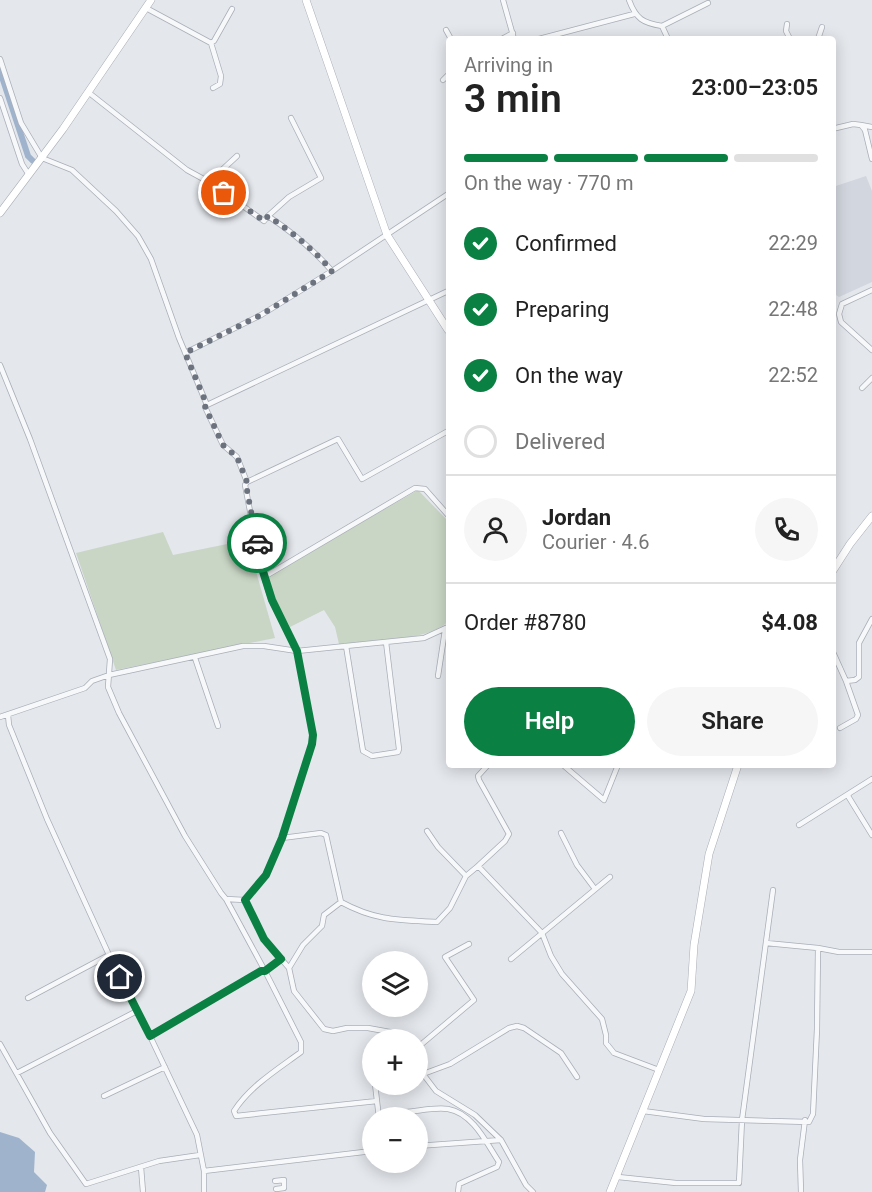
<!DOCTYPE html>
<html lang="en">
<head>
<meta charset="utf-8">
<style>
	body { margin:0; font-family:Roboto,sans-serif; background:#f6f6f6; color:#222; height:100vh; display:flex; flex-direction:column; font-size:22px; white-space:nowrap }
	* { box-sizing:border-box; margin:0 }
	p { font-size:20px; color:#767676 }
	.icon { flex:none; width:33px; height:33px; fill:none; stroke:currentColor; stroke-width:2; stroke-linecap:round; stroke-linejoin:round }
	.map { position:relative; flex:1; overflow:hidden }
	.drawer { position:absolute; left:446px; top:36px; width:390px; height:732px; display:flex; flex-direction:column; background:#fff; border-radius:6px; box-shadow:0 3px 15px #0003 }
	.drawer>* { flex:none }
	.tools { position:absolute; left:362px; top:951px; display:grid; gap:12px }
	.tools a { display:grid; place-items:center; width:66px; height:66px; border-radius:50%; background:#fff; box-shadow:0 3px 15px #0003; font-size:30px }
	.pin { position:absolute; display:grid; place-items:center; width:51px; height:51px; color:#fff; margin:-26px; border:3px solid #fff; border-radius:50%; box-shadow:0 2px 6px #0007 }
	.courier { position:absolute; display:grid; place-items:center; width:60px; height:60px; margin:-30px; border:4px solid #0b8043; border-radius:50%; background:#fff; color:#222; box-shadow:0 2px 8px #0007 }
	.head em { font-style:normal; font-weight:600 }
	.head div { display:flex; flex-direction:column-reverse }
	.head { display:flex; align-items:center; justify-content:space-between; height:102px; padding:0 18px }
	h1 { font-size:39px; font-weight:600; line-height:45px }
	.bar { display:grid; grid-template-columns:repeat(4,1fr); gap:9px 6px; align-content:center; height:72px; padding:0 18px }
	.bar i { height:8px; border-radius:4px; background:#e0e0e0 }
	.bar .current { background:#0b8043 }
	.bar p { grid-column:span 4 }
	.line { display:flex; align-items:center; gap:15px; padding:0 18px; border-top:2px solid #e0e0e0 }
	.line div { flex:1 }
	.round { display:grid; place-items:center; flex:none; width:63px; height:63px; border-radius:32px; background:#f6f6f6 }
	ol { padding:0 18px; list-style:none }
	li { display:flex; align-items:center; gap:18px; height:66px }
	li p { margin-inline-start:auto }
	li .icon { padding:6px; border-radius:50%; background:#0b8043; color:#fff; stroke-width:4 }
	li:last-child { color:#767676 }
	li i { width:33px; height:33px; border:3px solid #e0e0e0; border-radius:50% }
	.cta { display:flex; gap:12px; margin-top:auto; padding:12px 18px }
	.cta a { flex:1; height:69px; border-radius:36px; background:#0b8043; color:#fff; font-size:24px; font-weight:600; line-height:69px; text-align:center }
	.cta a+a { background:#f6f6f6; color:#222 }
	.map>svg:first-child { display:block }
</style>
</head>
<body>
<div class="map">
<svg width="872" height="1192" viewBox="0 0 872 1192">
	<rect width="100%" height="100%" fill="#e4e7ec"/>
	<path fill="#d2d6de" d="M 866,176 L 872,191 L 872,282 L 839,297 L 833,293 L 833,187 Z"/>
	<path fill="#c9d6c5" d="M 418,490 L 448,521 L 448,622 C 424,642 371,641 339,644 L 335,627 L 324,610 L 290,627 L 278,605 L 267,577 Z
		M 163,532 L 173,555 L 247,540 L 275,638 L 116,670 L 76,553 Z"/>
	<path fill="#9fb4cc" d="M 0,1132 L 19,1138 L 35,1152 L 34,1172 L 47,1185 L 45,1192 L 0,1192 Z"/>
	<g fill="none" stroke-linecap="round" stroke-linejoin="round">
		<path stroke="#9fb4cc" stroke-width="6" d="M 0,71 L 28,156 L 33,161"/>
		<defs>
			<path id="street" d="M 503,0 L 514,39
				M 629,0 C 636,19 643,23 662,26 L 668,39
				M 146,8 L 211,43 L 214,41 L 232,9
				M 787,24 L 786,31 L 790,39
				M 662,26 L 708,3
				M 446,30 L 451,39
				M 502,39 L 513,33
				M 539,39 L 634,14
				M 818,39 L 822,27
				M 211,43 L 221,76 L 220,84 L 213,88
				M 0,59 L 21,123 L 42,158 L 72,170 L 116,211 L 138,236 L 151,259 L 179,338 L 207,405 L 205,407 L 223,445 L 237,457 L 247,482 L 245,485 L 260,563 L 271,600 L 297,651 L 313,735 L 312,744 L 282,838 L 266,875 L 245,900 L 264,939 L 289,968 L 294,991 L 324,1029 L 333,1031 L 347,1028 L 368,1028 L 390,1032 L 403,1040
				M 443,80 L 448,75
				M 88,92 L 187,170 L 209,182
				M 0,98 L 22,164 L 29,175
				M 861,125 L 872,127
				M 832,129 L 853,124 L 861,125 L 865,130 L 872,159
				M 237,156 L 209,182 L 264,221 L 268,216 C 292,232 313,249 332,271
				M 268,216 L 289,197 L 321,178 L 291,118
				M 872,290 L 842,304 L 839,314 L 841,322 L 872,350
				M 185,353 L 261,315 L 332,271 L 448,194
				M 0,365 L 30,439 L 110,659 L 108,687 L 119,713 L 185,836 L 221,893 L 226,899 L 245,900
				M 862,388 L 872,378
				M 207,405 L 448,291
				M 247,482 L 338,439 L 362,479 L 448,431
				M 264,577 L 415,488 L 425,489 L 448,515
				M 346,646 L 363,751 L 372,756 L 398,752 L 399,749 L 386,642
				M 832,650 L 846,681 L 858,715 L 856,719 L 840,728
				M 195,658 L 218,726
				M 438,676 L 445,630
				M 846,681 L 855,680 L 859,677 L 859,643 L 872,619
				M 8,715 L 9,725 L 47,819 L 109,955 L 150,1036 L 197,1135 L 204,1171 L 204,1192
				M 0,717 L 85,688 L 92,681 L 109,675 L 243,646 L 264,646 L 297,651 L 424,638 L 448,627
				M 488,765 L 478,776 L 479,780 L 509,834 L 505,841 L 478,866 L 542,933 L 551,956 L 562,974 L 602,1019 L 606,1035 L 606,1043 L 614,1053 L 659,1070
				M 563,765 L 604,800 L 618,765
				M 849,794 L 848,796 L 872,835
				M 799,825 L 872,779
				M 427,831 L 438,847 L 466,876 L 478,866
				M 561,833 L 577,865 L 595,889
				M 282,838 L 321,833 L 326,835 L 341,902 C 376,921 399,920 437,922 L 450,908 L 466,876
				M 226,899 L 265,971 L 281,959
				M 818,948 L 839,952 L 872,952
				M 511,959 L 610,877
				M 289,968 L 303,945 L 322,926 L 324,915 L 341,902
				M 28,998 L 109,955
				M 150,1036 L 261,971 L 265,971 L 301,1042 L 301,1052 C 278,1069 250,1086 234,1111 L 236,1116 L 377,1101
				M 0,1044 L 50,1133 L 86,1184 L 159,1161 L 200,1155
				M 417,1048 L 474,1000 L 445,957 L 469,944
				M 417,1050 L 423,1074 L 436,1091 L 475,1115 L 501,1140 L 526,1185 L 533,1192
				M 17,1073 L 137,1011
				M 423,1074 L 450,1064 L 509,1028 L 517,1026 L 524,1028 L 561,1053 L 577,1077
				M 375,1084 L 379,1118
				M 104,1096 L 165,1067
				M 643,1111 L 704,1119 L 809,1122 L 813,1114 L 817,1029 L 818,948 L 766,943
				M 406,1112 C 419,1111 435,1107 448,1109 C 473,1113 487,1144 499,1162 L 497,1167 L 459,1184 L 458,1192
				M 417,1146 L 501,1140
				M 141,1167 L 143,1192
				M 204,1171 L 372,1151
				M 618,1177 L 676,1183 L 739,1183 L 742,1120 L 773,890
				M 275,1181 L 284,1180 L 284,1188 L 276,1189
				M 801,1192 L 800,1160 L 805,1120"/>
			<path id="secondary" d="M 306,0 L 387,235 L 448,330
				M 0,213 L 63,129 L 151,0
				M 832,572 L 850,544 L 872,516
				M 610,1192 L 691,991 L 694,945 L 709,854 L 738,765"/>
		</defs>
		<use href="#street" stroke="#a9aeb7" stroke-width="6"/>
		<use href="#secondary" stroke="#a9aeb7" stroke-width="8"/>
		<use href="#street" stroke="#f7f8fa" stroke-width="4.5"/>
		<use href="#secondary" stroke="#fff" stroke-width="7"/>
	</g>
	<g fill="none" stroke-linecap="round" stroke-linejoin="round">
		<path stroke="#6c737f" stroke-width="6" stroke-dasharray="0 10.8" d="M 224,193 L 264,221 L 268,216 C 292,232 313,249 332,271 L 261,315 L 185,353 L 207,405 L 205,407 L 223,445 L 237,457 L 247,482 L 246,485 L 257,543"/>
		<path stroke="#0b8043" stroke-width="8" d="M 120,977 L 150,1036 L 261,971 L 265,971 L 281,959 L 264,939 L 245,900 L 266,875 L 282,838 L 312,744 L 313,735 L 297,651 L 272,600 L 260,562 L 257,543"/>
	</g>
</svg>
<div class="tools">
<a><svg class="icon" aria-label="layers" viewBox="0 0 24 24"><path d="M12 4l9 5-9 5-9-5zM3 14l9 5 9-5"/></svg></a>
<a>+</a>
<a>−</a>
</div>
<div class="pin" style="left:224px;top:193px;background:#ea580c"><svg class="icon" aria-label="bag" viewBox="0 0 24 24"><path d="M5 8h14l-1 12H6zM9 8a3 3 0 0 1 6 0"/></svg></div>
<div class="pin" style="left:120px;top:977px;background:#1f2937"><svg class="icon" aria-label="home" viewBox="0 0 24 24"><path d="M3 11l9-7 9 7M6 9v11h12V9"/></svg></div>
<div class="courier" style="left:257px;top:543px"><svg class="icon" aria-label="car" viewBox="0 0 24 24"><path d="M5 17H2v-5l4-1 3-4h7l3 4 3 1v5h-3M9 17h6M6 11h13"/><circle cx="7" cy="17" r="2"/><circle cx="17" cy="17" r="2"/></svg></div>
<section class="drawer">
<div class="head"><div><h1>3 min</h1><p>Arriving in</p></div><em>23:00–23:05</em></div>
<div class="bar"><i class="current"></i><i class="current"></i><i class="current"></i><i></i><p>On the way · 770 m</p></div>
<ol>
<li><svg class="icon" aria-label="check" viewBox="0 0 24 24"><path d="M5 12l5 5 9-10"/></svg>Confirmed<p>22:29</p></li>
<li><svg class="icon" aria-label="check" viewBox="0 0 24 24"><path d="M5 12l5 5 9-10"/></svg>Preparing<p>22:48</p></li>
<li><svg class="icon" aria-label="check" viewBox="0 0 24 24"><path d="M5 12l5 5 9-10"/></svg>On the way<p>22:52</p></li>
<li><i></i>Delivered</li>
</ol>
<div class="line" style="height:108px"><a class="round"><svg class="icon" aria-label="person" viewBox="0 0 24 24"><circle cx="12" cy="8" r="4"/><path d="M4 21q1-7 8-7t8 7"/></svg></a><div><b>Jordan</b><p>Courier · 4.6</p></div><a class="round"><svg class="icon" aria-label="phone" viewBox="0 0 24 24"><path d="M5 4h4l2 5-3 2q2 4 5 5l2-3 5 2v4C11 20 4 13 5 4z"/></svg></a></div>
<div class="line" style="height:78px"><div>Order #8780</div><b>$4.08</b></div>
<div class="cta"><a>Help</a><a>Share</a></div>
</section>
</div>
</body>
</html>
